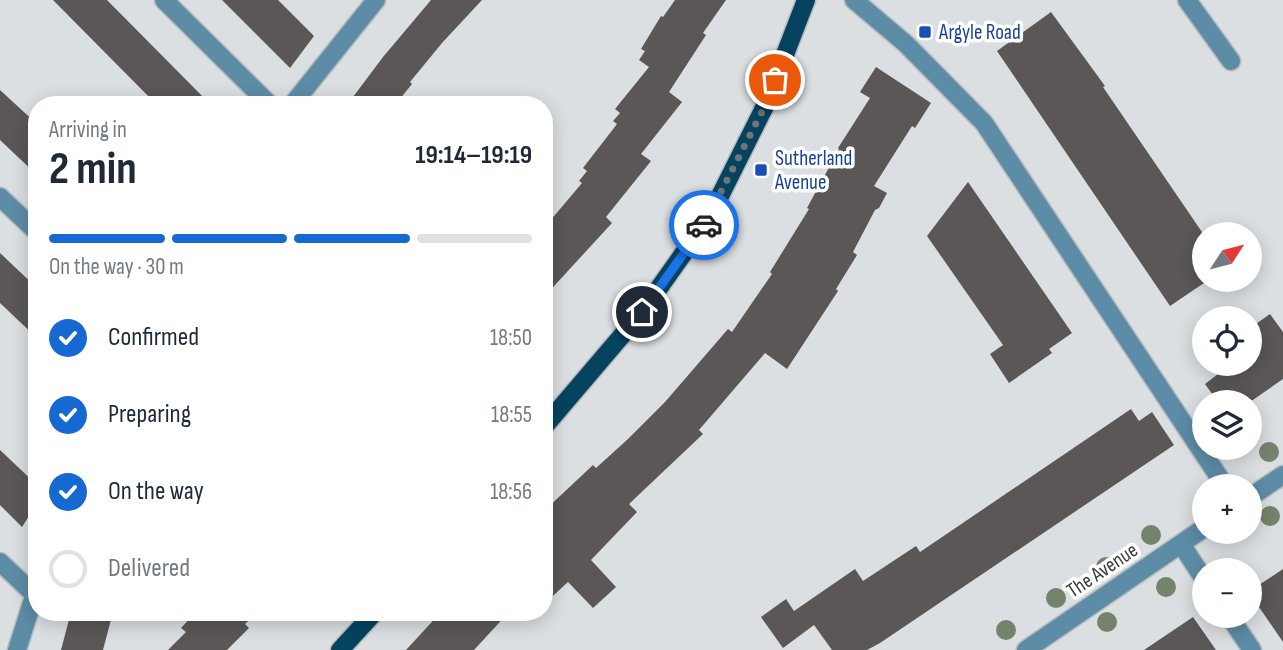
<!DOCTYPE html>
<html lang="en">
<head>
<meta charset="utf-8">
<style>
	body { margin:0; font-family:"Sofia Sans Condensed",sans-serif; background:#f2f2f3; color:#1f2937; height:100vh; display:flex; flex-direction:column; font-size:26px; white-space:nowrap }
	* { box-sizing:border-box; margin:0 }
	p { font-size:23px; color:#747a83 }
	.icon { flex:none; width:38px; height:38px; fill:none; stroke:currentColor; stroke-width:2; stroke-linecap:round; stroke-linejoin:round }
	.map { position:relative; flex:1; overflow:hidden }
	.sheet { position:absolute; left:28px; top:96px; width:525px; height:525px; display:flex; flex-direction:column; background:#fff; border-radius:28px; box-shadow:0 4px 18px #0003 }
	.sheet>* { flex:none }
	.needle { width:46px; rotate:54deg }
	.fabs { position:absolute; left:1192px; top:222px; display:grid; gap:14px }
	.fabs a { display:grid; place-items:center; width:70px; height:70px; border-radius:50%; background:#fff; box-shadow:0 4px 18px #0003; font-size:35px }
	.pin { position:absolute; display:grid; place-items:center; width:60px; height:60px; color:#fff; margin:-30px; border:4px solid #fff; border-radius:50%; box-shadow:0 2px 7px #0007 }
	.courier { position:absolute; display:grid; place-items:center; width:70px; height:70px; margin:-35px; border:5px solid #1a73e8; border-radius:50%; background:#fff; color:#222; box-shadow:0 2px 9px #0007 }
	.head em { font-style:normal; font-weight:700 }
	.head div { display:flex; flex-direction:column-reverse }
	.head { display:flex; align-items:center; justify-content:space-between; height:119px; padding:0 21px }
	h1 { font-size:46px; font-weight:700; line-height:52px }
	.bar { display:grid; grid-template-columns:repeat(4,1fr); gap:10px 7px; align-content:center; height:84px; padding:0 21px }
	.bar i { height:9px; border-radius:5px; background:#e0e1e3 }
	.bar .current { background:#1668d2 }
	.bar p { grid-column:span 4 }
	ol { padding:0 21px; list-style:none }
	li { display:flex; align-items:center; gap:21px; height:77px }
	li p { margin-inline-start:auto }
	li .icon { padding:7px; border-radius:50%; background:#1668d2; color:#fff; stroke-width:4 }
	li:last-child { color:#747a83 }
	li i { width:38px; height:38px; border:4px solid #e0e1e3; border-radius:50% }
	.map>svg:first-child { display:block }
</style>
</head>
<body>
<div class="map">
<svg width="1283" height="650" viewBox="0 0 1283 650">
	<rect width="100%" height="100%" fill="#dbdfe1"/>
	<path fill="#5b5757" d="M 53,0 L 107,0 L 211,105 L 157,105 Z
		M 222,0 L 278,0 L 314,36 L 290,68 Z
		M 431,0 L 482,0 L 442,43 L 410,82 L 412,84 L 395,105 L 347,105 L 383,57 Z
		M 675,0 L 726,0 L 703,33 L 706,35 L 669,92 L 682,102 L 641,154 L 651,161 L 606,217 L 612,223 L 544,297 L 544,228 L 582,183 L 579,181 L 587,171 L 583,168 L 617,124 L 613,121 L 620,113 L 615,109 L 649,67 L 639,60 L 645,51 L 641,49 L 661,16 L 663,17 Z
		M 1051,12 L 1105,86 L 1103,87 L 1204,235 L 1204,283 L 1170,306 L 997,51 Z
		M 876,67 L 931,103 L 915,128 L 912,126 L 874,186 L 887,193 L 879,208 L 875,210 L 853,252 L 857,255 L 836,289 L 838,291 L 787,369 L 765,353 L 699,430 L 703,434 L 629,504 L 637,512 L 591,560 L 616,587 L 593,608 L 568,582 L 544,604 L 544,511 L 593,465 L 596,468 L 628,439 L 665,402 L 728,329 L 732,332 L 772,274 L 770,272 L 809,209 L 807,208 L 839,149 L 838,148 L 870,98 L 860,92 Z
		M 0,90 L 37,124 L 37,175 L 0,140 Z
		M 968,182 L 1072,333 L 1049,349 L 1052,353 L 1009,383 L 990,354 L 1003,345 L 927,236 Z
		M 0,253 L 37,288 L 37,338 L 0,303 Z
		M 1270,314 L 1283,332 L 1283,379 L 1250,402 L 1218,402 L 1205,384 L 1231,364 L 1250,364 L 1250,328 Z
		M 1131,409 L 1139,421 L 1152,412 L 1174,445 L 880,643 L 867,650 L 832,650 L 814,625 L 783,648 L 761,617 L 786,599 L 794,611 L 855,569 L 863,581 L 916,546 L 920,552 Z
		M 0,450 L 37,485 L 31,513 L 22,527 L 0,505 Z
		M 1283,569 L 1283,642 L 1250,594 L 1250,591 Z
		M 71,612 L 113,612 L 103,650 L 61,650 Z
		M 196,612 L 258,612 L 245,624 L 249,628 L 227,650 L 168,650 L 186,632 L 181,628 Z
		M 441,612 L 509,612 L 474,650 L 406,650 Z
		M 1193,617 L 1216,650 L 1144,650 Z"/>
	<g fill="none" stroke-linecap="round" stroke-linejoin="round">
		<defs>
			<path id="minor" d="M 164,0 L 270,105
				M 854,0 L 906,44 L 984,123 L 1225,486
				M 1187,0 L 1231,61
				M 292,105 L 376,0
				M 0,197 L 37,232
				M 1250,497 L 1283,475
				M 1181,544 L 1204,579
				M 0,562 L 35,595
				M 1229,616 L 1252,650
				M 17,650 L 37,587
				M 1026,650 L 1204,528"/>
			<path id="major" d="M 544,427 L 642,312 L 710,216 L 766,104 L 806,0
				M 340,650 L 375,612"/>
		</defs>
		<use href="#minor" stroke="#b8bbbd" stroke-width="21"/>
		<use href="#major" stroke="#b8bbbd" stroke-width="21"/>
		<use href="#minor" stroke="#5d8ca7" stroke-width="18"/>
		<use href="#major" stroke="#05435f" stroke-width="18"/>
	</g>
	<g fill="#76836c">
		<circle cx="1269" cy="452" r="10"/>
		<circle cx="1270" cy="516" r="10"/>
		<circle cx="1151" cy="535" r="10"/>
		<circle cx="1106" cy="567" r="10"/>
		<circle cx="1166" cy="587" r="10"/>
		<circle cx="1056" cy="598" r="10"/>
		<circle cx="1107" cy="622" r="10"/>
		<circle cx="1006" cy="630" r="10"/>
	</g>
	<g fill="none" stroke-linecap="round" stroke-linejoin="round">
		<path stroke="#727576" stroke-width="7" stroke-dasharray="0 12.6" d="M 704,225 L 766,104 L 775,80"/>
		<path stroke="#1a73e8" stroke-width="9" d="M 642,312 L 704,225"/>
	</g>
	<g fill="#1a4fb4" stroke="#fff" stroke-width="2.5">
		<rect x="918" y="25" width="14" height="14" rx="3.5"/>
		<rect x="754" y="163" width="14" height="14" rx="3.5"/>
	</g>
	<g text-anchor="middle" stroke-width="7" stroke-linejoin="round" paint-order="stroke">
		<g font-size="21" fill="#164399" stroke="#fff" text-anchor="start">
			<text x="939" y="39">Argyle Road</text>
			<text x="775" y="165">Sutherland<tspan x="775" dy="24">Avenue</tspan></text>
		</g>
		<g font-size="21" fill="#3a3c3d" stroke="#fff">
			<text transform="translate(1102 570) rotate(-34)" y="7">The Avenue</text>
		</g>
	</g>
</svg>
<div class="fabs">
<a><svg class="needle" viewBox="-14 -14 28 28"><path d="M0-13l5 13h-10z" fill="#e53935"/><path d="M0 13l5-13h-10z" fill="#747a83"/></svg></a>
<a><svg class="icon" aria-label="locate" viewBox="0 0 24 24"><circle cx="12" cy="12" r="6"/><path d="M12 2v4M12 18v4M2 12h4M18 12h4"/></svg></a>
<a><svg class="icon" aria-label="layers" viewBox="0 0 24 24"><path d="M12 4l9 5-9 5-9-5zM3 14l9 5 9-5"/></svg></a>
<a>+</a>
<a>−</a>
</div>
<div class="pin" style="left:775px;top:80px;background:#ea580c"><svg class="icon" aria-label="bag" viewBox="0 0 24 24"><path d="M5 8h14l-1 12H6zM9 8a3 3 0 0 1 6 0"/></svg></div>
<div class="pin" style="left:642px;top:312px;background:#1f2937"><svg class="icon" aria-label="home" viewBox="0 0 24 24"><path d="M3 11l9-7 9 7M6 9v11h12V9"/></svg></div>
<div class="courier" style="left:704px;top:225px"><svg class="icon" aria-label="car" viewBox="0 0 24 24"><path d="M5 17H2v-5l4-1 3-4h7l3 4 3 1v5h-3M9 17h6M6 11h13"/><circle cx="7" cy="17" r="2"/><circle cx="17" cy="17" r="2"/></svg></div>
<section class="sheet">
<div class="head"><div><h1>2 min</h1><p>Arriving in</p></div><em>19:14–19:19</em></div>
<div class="bar"><i class="current"></i><i class="current"></i><i class="current"></i><i></i><p>On the way · 30 m</p></div>
<ol>
<li><svg class="icon" aria-label="check" viewBox="0 0 24 24"><path d="M5 12l5 5 9-10"/></svg>Confirmed<p>18:50</p></li>
<li><svg class="icon" aria-label="check" viewBox="0 0 24 24"><path d="M5 12l5 5 9-10"/></svg>Preparing<p>18:55</p></li>
<li><svg class="icon" aria-label="check" viewBox="0 0 24 24"><path d="M5 12l5 5 9-10"/></svg>On the way<p>18:56</p></li>
<li><i></i>Delivered</li>
</ol>
</section>
</div>
</body>
</html>
